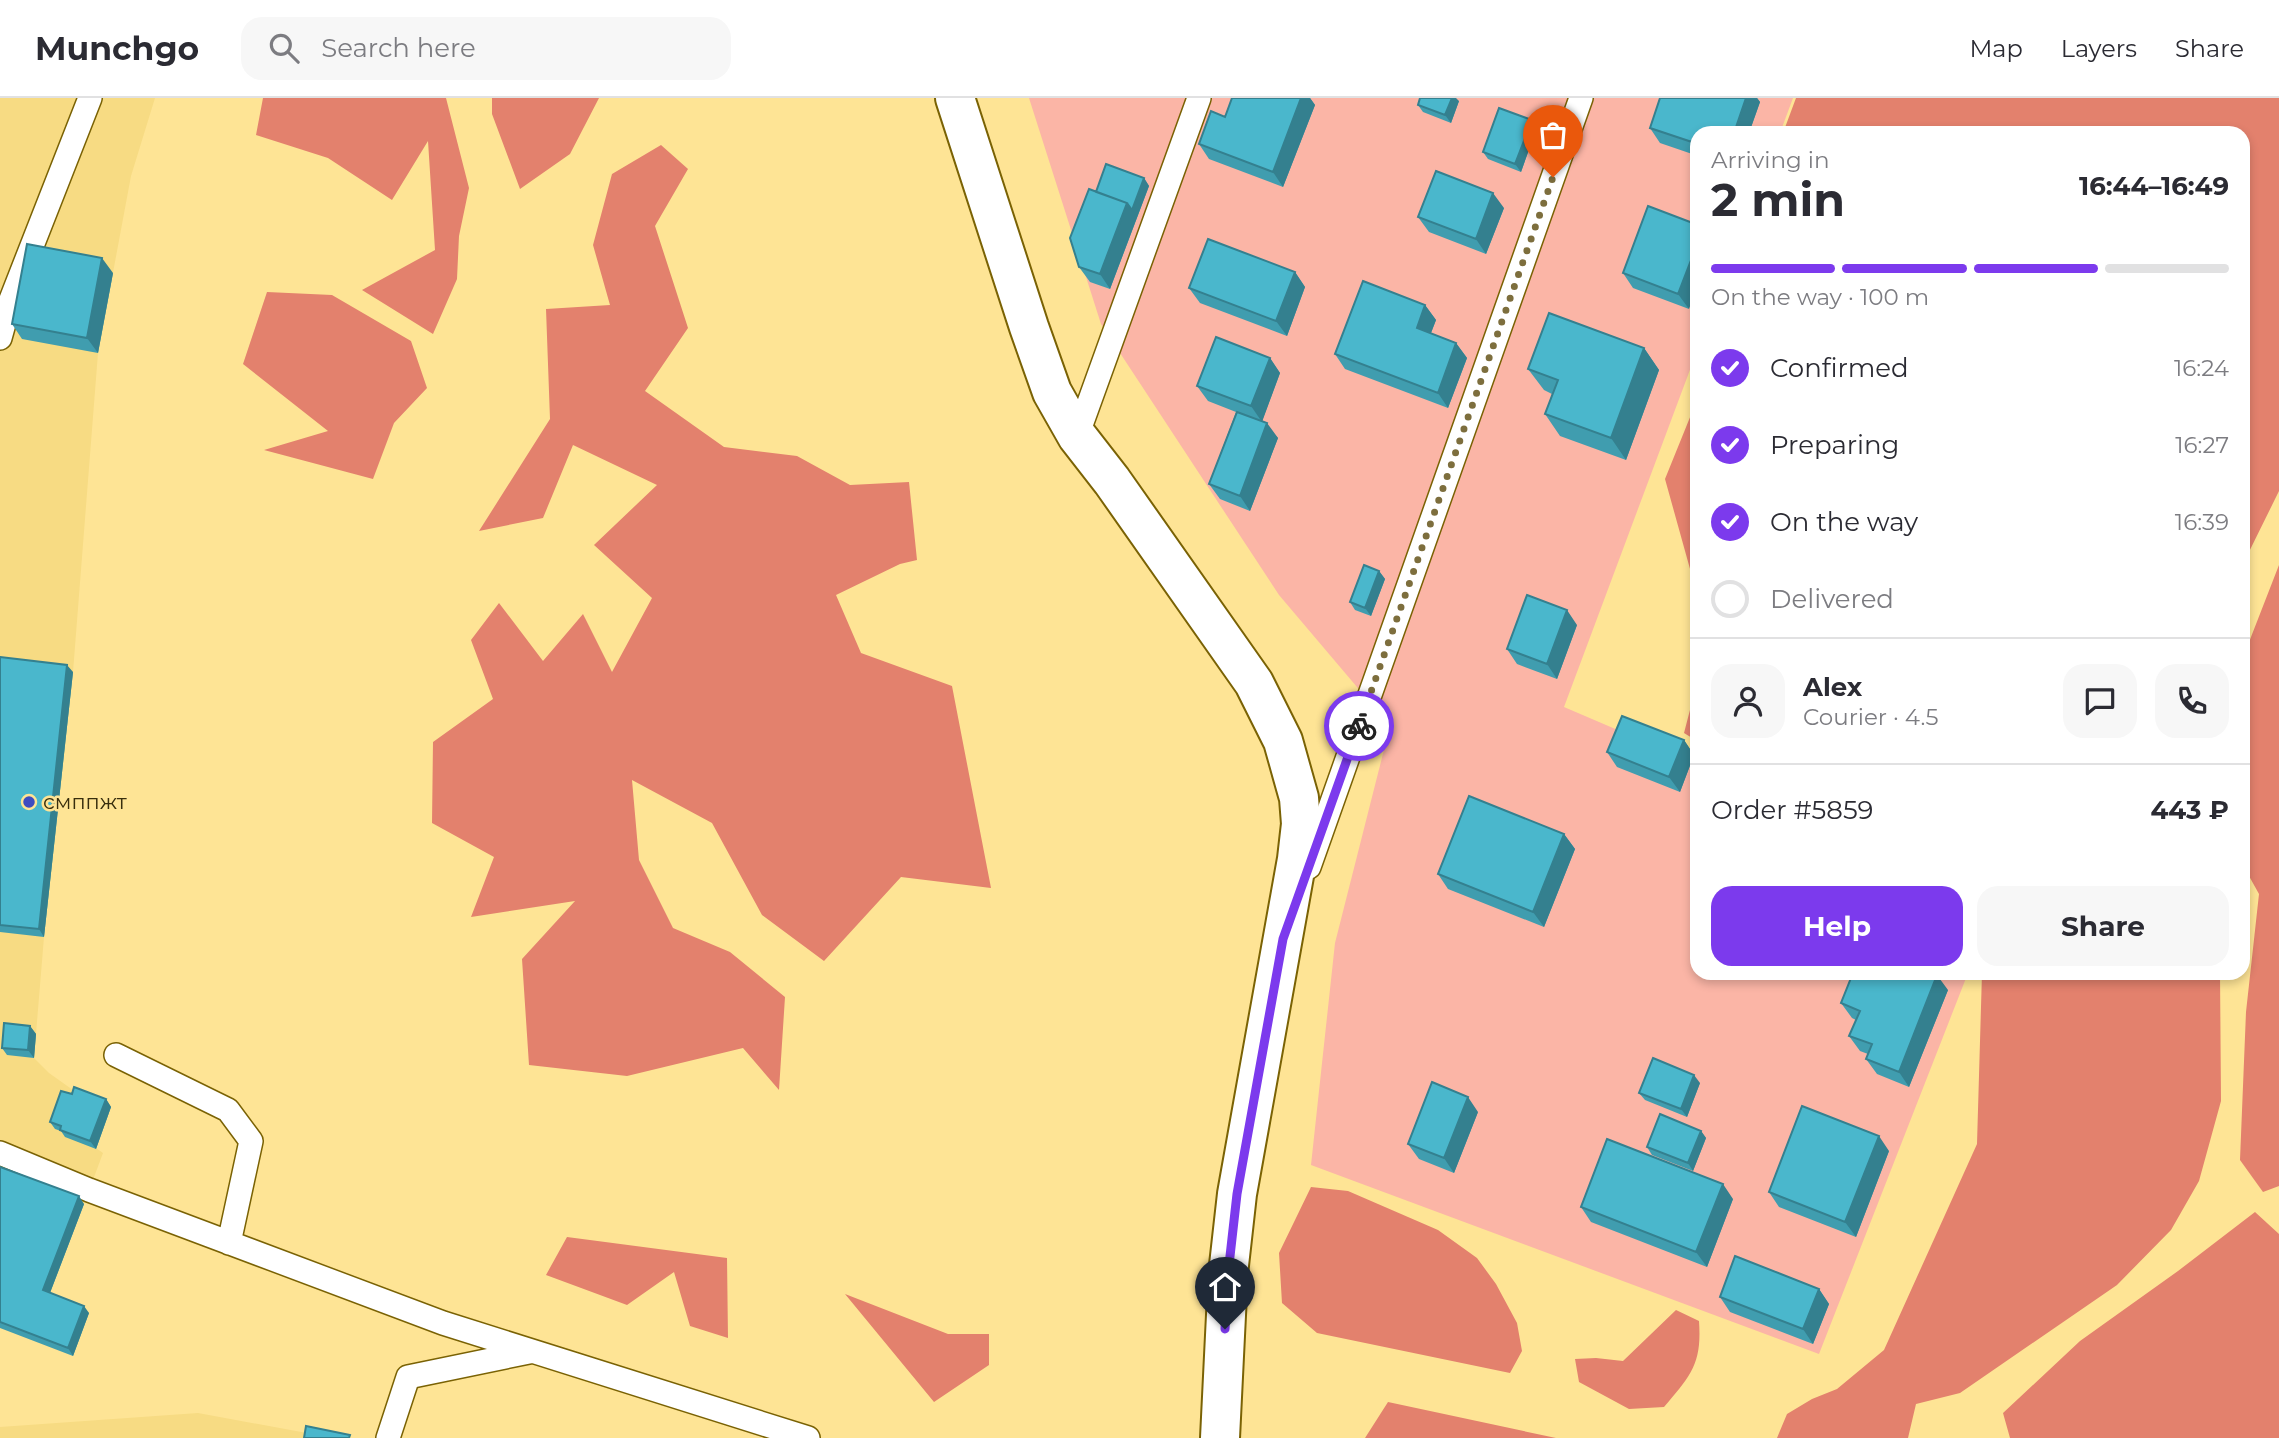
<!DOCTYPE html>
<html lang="en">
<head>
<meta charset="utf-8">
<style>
	body { margin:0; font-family:Montserrat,sans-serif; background:#f7f7f7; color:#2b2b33; height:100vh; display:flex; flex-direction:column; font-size:26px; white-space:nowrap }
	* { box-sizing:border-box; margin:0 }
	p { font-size:23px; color:#7c7c81 }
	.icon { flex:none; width:38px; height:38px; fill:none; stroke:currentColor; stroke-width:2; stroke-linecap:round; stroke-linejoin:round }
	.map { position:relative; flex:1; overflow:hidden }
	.side { position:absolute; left:1690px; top:28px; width:560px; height:854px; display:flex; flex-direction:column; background:#fff; border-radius:21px; box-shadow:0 4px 10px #0003 }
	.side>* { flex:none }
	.pin { position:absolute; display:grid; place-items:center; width:60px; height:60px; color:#fff; margin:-72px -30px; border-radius:50% 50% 50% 0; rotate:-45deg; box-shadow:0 0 7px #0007 }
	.pin .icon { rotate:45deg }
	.courier { position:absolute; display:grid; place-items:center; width:70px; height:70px; margin:-35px; border:5px solid #7c3aed; border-radius:50%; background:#fff; color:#222; box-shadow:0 2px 9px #0007 }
	.head em { font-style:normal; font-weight:700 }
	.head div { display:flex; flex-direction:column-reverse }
	.head { display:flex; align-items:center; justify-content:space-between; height:119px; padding:0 21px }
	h1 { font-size:46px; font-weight:700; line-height:52px }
	.bar { display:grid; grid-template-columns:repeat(4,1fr); gap:10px 7px; align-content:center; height:84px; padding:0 21px }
	.bar i { height:9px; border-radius:5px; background:#e1e1e2 }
	.bar .current { background:#7c3aed }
	.bar p { grid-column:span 4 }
	.line { display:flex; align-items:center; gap:18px; padding:0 21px; border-top:2px solid #e1e1e2 }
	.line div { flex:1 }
	.round { display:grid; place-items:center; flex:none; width:74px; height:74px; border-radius:21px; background:#f7f7f7 }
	ol { padding:0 21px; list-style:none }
	li { display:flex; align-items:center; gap:21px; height:77px }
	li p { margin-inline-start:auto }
	li .icon { padding:7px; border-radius:50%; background:#7c3aed; color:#fff; stroke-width:4 }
	li:last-child { color:#7c7c81 }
	li i { width:38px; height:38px; border:4px solid #e1e1e2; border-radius:50% }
	.primary-button { display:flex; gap:14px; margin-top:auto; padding:14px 21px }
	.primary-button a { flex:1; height:80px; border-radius:21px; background:#7c3aed; color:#fff; font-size:28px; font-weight:700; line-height:80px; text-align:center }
	.primary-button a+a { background:#f7f7f7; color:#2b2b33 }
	header { display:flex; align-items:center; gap:42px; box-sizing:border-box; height:98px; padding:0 35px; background:#fff; border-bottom:2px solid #e1e1e2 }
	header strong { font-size:33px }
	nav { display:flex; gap:38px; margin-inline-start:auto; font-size:24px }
	.search { width:490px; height:63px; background:#f7f7f7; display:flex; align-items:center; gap:18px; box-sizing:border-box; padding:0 24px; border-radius:21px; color:#7c7c81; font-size:26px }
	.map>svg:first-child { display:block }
</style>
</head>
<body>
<header>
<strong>Munchgo</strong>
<div class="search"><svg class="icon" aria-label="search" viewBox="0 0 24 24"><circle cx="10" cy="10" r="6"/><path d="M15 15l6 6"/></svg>Search here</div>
<nav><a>Map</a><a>Layers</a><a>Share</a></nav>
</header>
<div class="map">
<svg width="2279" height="1340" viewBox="0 0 2279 1340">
	<rect width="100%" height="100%" fill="#fee495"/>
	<path fill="#f7db83" d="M 0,0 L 155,0 L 131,78 L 98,255 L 73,574 L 44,839 L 34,960 L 49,975 L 80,997 L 111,1009 L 96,1050 L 103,1055 L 84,1106 L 0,1074 Z
		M 198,1315 L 334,1340 L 0,1340 L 0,1329 Z"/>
	<path fill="#fbb5a6" d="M 1029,0 L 1793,0 L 1780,35 L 1698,35 L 1697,253 L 1564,609 L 1697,666 L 1698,875 L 1968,875 L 1819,1256 L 1311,1067 L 1335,845 L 1390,628 L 1279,497 L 1101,226 Z"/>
	<path fill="#e3816d" d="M 263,0 L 446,0 L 469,90 L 459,138 L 457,181 L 433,236 L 362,192 L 435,152 L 428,43 L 392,102 L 328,60 L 256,37 Z
		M 492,0 L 599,0 L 570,56 L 520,91 L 492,16 Z
		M 1796,0 L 2279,0 L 2279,393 L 2244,464 L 2244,35 L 1783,35 Z
		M 661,47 L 688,71 L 655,128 L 688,230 L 645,293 L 724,349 L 797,358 L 850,387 L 909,384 L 917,462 L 900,466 L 836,497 L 861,555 L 952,588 L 991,790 L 901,779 L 824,863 L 762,817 L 712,725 L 632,682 L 639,762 L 673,830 L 730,854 L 785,899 L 779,992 L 743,950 L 627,978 L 529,967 L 522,861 L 575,803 L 471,819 L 494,759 L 432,725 L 433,644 L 493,601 L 471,542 L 499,505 L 543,563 L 583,516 L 612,574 L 652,500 L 594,447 L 657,387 L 573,347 L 543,420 L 479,433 L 550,321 L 546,211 L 610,207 L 593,147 L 612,76 Z
		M 267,194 L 332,197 L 411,243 L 427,290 L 394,325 L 373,381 L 264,352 L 328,333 L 243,266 Z
		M 1697,302 L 1697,496 L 1665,381 Z
		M 2279,467 L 2279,1088 L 2263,1094 L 2240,1062 L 2246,914 L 2259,796 L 2244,769 L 2244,557 Z
		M 1697,585 L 1698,585 L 1697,643 L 1684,635 Z
		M 1982,875 L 2220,875 L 2221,1003 L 2199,1083 L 2171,1132 L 2117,1187 L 1960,1295 L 1916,1306 L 1908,1340 L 1777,1340 L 1787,1316 L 1812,1301 L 1837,1291 L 1884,1252 L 1977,1046 Z
		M 1311,1089 L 1348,1093 L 1438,1132 L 1477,1160 L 1496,1186 L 1517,1225 L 1522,1253 L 1510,1275 L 1317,1235 L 1282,1205 L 1279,1155 Z
		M 2255,1114 L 2279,1136 L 2279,1340 L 2010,1340 L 2003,1315 L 2080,1243 L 2178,1173 Z
		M 567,1139 L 727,1160 L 728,1240 L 690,1228 L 674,1174 L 627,1207 L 546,1177 Z
		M 845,1196 L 948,1236 L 989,1236 L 989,1267 L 934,1304 Z
		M 1676,1212 L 1699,1223 C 1702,1266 1691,1277 1664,1309 L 1629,1311 L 1579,1284 L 1575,1261 L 1596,1260 L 1623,1263 Z
		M 1388,1304 L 1556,1340 L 1365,1340 Z"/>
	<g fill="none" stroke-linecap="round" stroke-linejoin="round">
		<defs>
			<path id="service" d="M 0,240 L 10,204 L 90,0
				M 1077,338 L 1199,0
				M 1309,769 L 1581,0
				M 116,957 L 228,1012 L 251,1043 L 229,1145
				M 0,1055 L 89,1092 L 443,1225 L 808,1340
				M 388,1340 L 408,1279 L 529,1254"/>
			<path id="minor" d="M 955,0 L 1029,229 L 1052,294 L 1077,338 L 1112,383 L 1254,585 L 1283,643 L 1299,700 L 1301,726 L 1297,761 L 1237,1096 L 1228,1176 L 1220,1340"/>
		</defs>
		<use href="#service" stroke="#7a6204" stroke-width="26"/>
		<use href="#minor" stroke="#7a6204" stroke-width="42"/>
		<use href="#service" stroke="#fff" stroke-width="23"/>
		<use href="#minor" stroke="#fff" stroke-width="38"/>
	</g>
	<path fill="#409daf" d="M 1232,0 L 1310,0 L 1315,7 L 1283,89 L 1209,61 L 1199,46 L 1225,19 Z
		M 1660,0 L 1757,0 L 1760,4 L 1749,35 L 1698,35 L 1698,58 L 1660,45 L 1650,30 Z
		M 1459,3 L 1451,25 L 1423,14 L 1418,7 Z
		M 1532,22 L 1537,29 L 1521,74 L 1488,61 L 1483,54 Z
		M 1144,80 L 1149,88 L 1110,191 L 1090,184 L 1079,169 L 1096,94 Z
		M 1648,108 L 1689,211 L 1633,190 L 1623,175 Z
		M 1504,110 L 1486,156 L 1429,134 L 1418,119 Z
		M 1295,174 L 1305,189 L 1287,238 L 1200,205 L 1189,190 Z
		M 113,175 L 98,255 L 22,241 L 12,226 Z
		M 1425,207 L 1436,222 L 1431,235 L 1456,245 L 1467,260 L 1448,310 L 1345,271 L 1335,256 Z
		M 1644,250 L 1659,272 L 1626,362 L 1560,338 L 1545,316 L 1552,296 L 1544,292 L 1528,271 Z
		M 1270,260 L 1280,275 L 1262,323 L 1278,340 L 1250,413 L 1220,401 L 1209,386 L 1236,314 L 1208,303 L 1197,288 Z
		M 1379,473 L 1385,481 L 1371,518 L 1355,512 L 1350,504 Z
		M 1577,527 L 1557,581 L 1517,566 L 1507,551 Z
		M 0,559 L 73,574 L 44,839 L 0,834 Z
		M 1684,642 L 1694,657 L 1680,694 L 1617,669 L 1607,654 Z
		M 1564,736 L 1575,751 L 1544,829 L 1448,791 L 1438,776 Z
		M 1948,892 L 1909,989 L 1877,976 L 1866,961 L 1868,956 L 1860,953 L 1849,938 L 1856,922 L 1852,920 L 1841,905 Z
		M 30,928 L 36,936 L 34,960 L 7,957 L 2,950 Z
		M 1700,985 L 1687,1019 L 1645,1002 L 1639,995 Z
		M 72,996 L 106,1001 L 111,1009 L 96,1051 L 65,1039 L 61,1033 L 55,1031 L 50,1024 Z
		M 1478,1014 L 1454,1075 L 1419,1061 L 1408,1046 Z
		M 1701,1033 L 1706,1040 L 1693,1073 L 1652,1057 L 1647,1049 Z
		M 1889,1053 L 1856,1139 L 1779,1109 L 1769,1094 Z
		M 0,1069 L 84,1106 L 50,1195 L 89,1215 L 73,1258 L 0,1230 Z
		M 1733,1101 L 1707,1169 L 1591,1124 L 1581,1109 Z
		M 1819,1191 L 1829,1206 L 1813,1246 L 1730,1214 L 1720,1199 Z"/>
	<path fill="#34808f" d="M 1301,0 L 1310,0 L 1315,7 L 1283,89 L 1273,74 Z
		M 1452,0 L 1456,0 L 1459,3 L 1451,25 L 1445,17 Z
		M 1746,0 L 1757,0 L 1760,4 L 1749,35 L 1734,35 Z
		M 1532,22 L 1537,29 L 1521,74 L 1515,66 Z
		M 1144,80 L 1149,88 L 1110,191 L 1100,176 L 1127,105 Z
		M 1493,95 L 1504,110 L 1486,156 L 1476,141 Z
		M 1698,144 L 1698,187 L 1689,211 L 1678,196 Z
		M 102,160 L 113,175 L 98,255 L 87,240 Z
		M 1295,174 L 1305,189 L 1287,238 L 1276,223 Z
		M 1425,207 L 1436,222 L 1427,245 L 1417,230 Z
		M 1456,245 L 1467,260 L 1448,310 L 1438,295 Z
		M 1644,250 L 1659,272 L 1626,362 L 1611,340 Z
		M 1270,260 L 1280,275 L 1262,324 L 1251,308 Z
		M 1267,325 L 1278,340 L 1250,413 L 1240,398 Z
		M 1379,473 L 1385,481 L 1371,518 L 1365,510 Z
		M 1567,512 L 1577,527 L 1557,581 L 1547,566 Z
		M 67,567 L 73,574 L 44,839 L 39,831 Z
		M 1684,642 L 1694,657 L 1680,694 L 1669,679 Z
		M 1564,736 L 1575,751 L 1544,829 L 1533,814 Z
		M 1937,877 L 1948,892 L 1909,989 L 1899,974 Z
		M 30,928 L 36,936 L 34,960 L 28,952 Z
		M 1694,977 L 1700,985 L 1687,1019 L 1681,1011 Z
		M 1468,999 L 1478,1014 L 1454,1075 L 1444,1060 Z
		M 106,1001 L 111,1009 L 96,1051 L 90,1043 Z
		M 1701,1033 L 1706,1040 L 1693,1073 L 1688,1065 Z
		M 1879,1038 L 1889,1053 L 1856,1139 L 1845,1124 Z
		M 1723,1086 L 1733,1101 L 1707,1169 L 1696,1154 Z
		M 79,1098 L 84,1106 L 48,1200 L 43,1192 Z
		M 1819,1191 L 1829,1206 L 1813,1246 L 1803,1231 Z
		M 84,1208 L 89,1215 L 73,1258 L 68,1250 Z"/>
	<path fill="#4ab7cc" stroke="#34808f" stroke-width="2" d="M 1232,0 L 1301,0 L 1273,74 L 1199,46 L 1211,13 L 1225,19 Z
		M 1420,0 L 1452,0 L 1445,17 L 1418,7 Z
		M 1660,0 L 1746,0 L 1734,35 L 1698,35 L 1698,46 L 1650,30 Z
		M 1499,10 L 1532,22 L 1515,66 L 1483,54 Z
		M 1106,66 L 1144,80 L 1132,112 L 1127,105 L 1096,94 Z
		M 1436,73 L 1493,95 L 1476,141 L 1418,119 Z
		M 1089,91 L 1127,105 L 1100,176 L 1079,169 L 1070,140 Z
		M 1648,108 L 1698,127 L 1698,144 L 1678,196 L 1623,175 Z
		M 1208,141 L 1295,174 L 1276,223 L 1189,190 Z
		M 27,146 L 102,160 L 87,240 L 12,226 Z
		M 1363,183 L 1425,207 L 1417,230 L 1456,245 L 1438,295 L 1335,256 Z
		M 1549,215 L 1644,250 L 1611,340 L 1545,316 L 1558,282 L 1528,271 Z
		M 1216,239 L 1270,260 L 1251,308 L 1197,288 Z
		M 1237,314 L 1267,325 L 1240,398 L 1209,386 Z
		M 1364,467 L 1379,473 L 1365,510 L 1350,504 Z
		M 1527,497 L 1567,512 L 1547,566 L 1507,551 Z
		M 0,559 L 67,567 L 39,831 L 0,827 Z
		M 1622,618 L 1684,642 L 1669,679 L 1607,654 Z
		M 1469,698 L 1564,736 L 1533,814 L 1438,776 Z
		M 1853,875 L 1931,875 L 1937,877 L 1899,974 L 1866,961 L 1872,946 L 1849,938 L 1860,913 L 1841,905 Z
		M 4,925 L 30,928 L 28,952 L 2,950 Z
		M 1653,960 L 1694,977 L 1681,1011 L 1639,995 Z
		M 1432,984 L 1468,999 L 1444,1060 L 1408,1046 Z
		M 74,989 L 106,1001 L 90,1043 L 60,1032 L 61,1028 L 50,1024 L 61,993 L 72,996 Z
		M 1802,1008 L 1879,1038 L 1845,1124 L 1769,1094 Z
		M 1660,1016 L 1701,1033 L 1688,1065 L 1647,1049 Z
		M 1607,1041 L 1723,1086 L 1696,1154 L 1581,1109 Z
		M 0,1069 L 79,1098 L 43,1192 L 84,1208 L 68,1250 L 0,1224 Z
		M 1735,1158 L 1819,1191 L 1803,1231 L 1720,1199 Z
		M 306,1328 L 350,1337 L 349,1340 L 304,1340 Z"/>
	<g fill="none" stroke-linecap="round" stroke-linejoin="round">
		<path stroke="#7d6e3d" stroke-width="7" stroke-dasharray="0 12.6" d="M 1359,628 L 1553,79"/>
		<path stroke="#7c3aed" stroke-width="9" d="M 1225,1231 L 1228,1176 L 1237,1096 L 1283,841 L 1359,628"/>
	</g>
	<circle fill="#3e4cc0" stroke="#fee495" stroke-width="2.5" cx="29" cy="704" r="7"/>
	<g text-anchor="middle" stroke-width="5" stroke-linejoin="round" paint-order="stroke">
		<g font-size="21" fill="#382e0d" stroke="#fee495" text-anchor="start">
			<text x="43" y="711">смппжт</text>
		</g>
	</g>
</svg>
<div class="pin" style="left:1553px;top:79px;background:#ea580c"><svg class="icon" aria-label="bag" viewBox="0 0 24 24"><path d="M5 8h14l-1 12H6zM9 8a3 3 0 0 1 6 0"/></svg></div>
<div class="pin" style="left:1225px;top:1231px;background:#1f2937"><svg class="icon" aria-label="home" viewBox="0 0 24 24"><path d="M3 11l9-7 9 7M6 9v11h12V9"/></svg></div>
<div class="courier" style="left:1359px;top:628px"><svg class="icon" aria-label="bike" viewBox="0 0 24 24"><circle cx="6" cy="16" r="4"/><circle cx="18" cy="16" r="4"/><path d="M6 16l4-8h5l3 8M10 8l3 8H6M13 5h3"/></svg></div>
<section class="side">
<div class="head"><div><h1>2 min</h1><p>Arriving in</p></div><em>16:44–16:49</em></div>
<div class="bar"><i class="current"></i><i class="current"></i><i class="current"></i><i></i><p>On the way · 100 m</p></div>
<ol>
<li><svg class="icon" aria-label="check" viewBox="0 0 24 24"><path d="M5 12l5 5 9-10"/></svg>Confirmed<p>16:24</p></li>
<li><svg class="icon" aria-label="check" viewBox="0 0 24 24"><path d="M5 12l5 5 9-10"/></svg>Preparing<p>16:27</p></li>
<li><svg class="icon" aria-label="check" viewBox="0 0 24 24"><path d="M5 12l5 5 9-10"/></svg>On the way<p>16:39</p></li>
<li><i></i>Delivered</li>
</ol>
<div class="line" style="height:126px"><a class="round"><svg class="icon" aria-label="person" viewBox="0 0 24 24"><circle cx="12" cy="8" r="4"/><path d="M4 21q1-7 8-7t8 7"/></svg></a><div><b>Alex</b><p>Courier · 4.5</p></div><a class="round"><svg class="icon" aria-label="chat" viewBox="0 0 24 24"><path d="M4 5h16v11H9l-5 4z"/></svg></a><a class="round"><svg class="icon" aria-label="phone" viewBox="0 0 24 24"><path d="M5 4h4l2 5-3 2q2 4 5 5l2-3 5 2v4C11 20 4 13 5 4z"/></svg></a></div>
<div class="line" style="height:91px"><div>Order #5859</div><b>443 ₽</b></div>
<div class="primary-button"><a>Help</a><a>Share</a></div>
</section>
</div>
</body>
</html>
